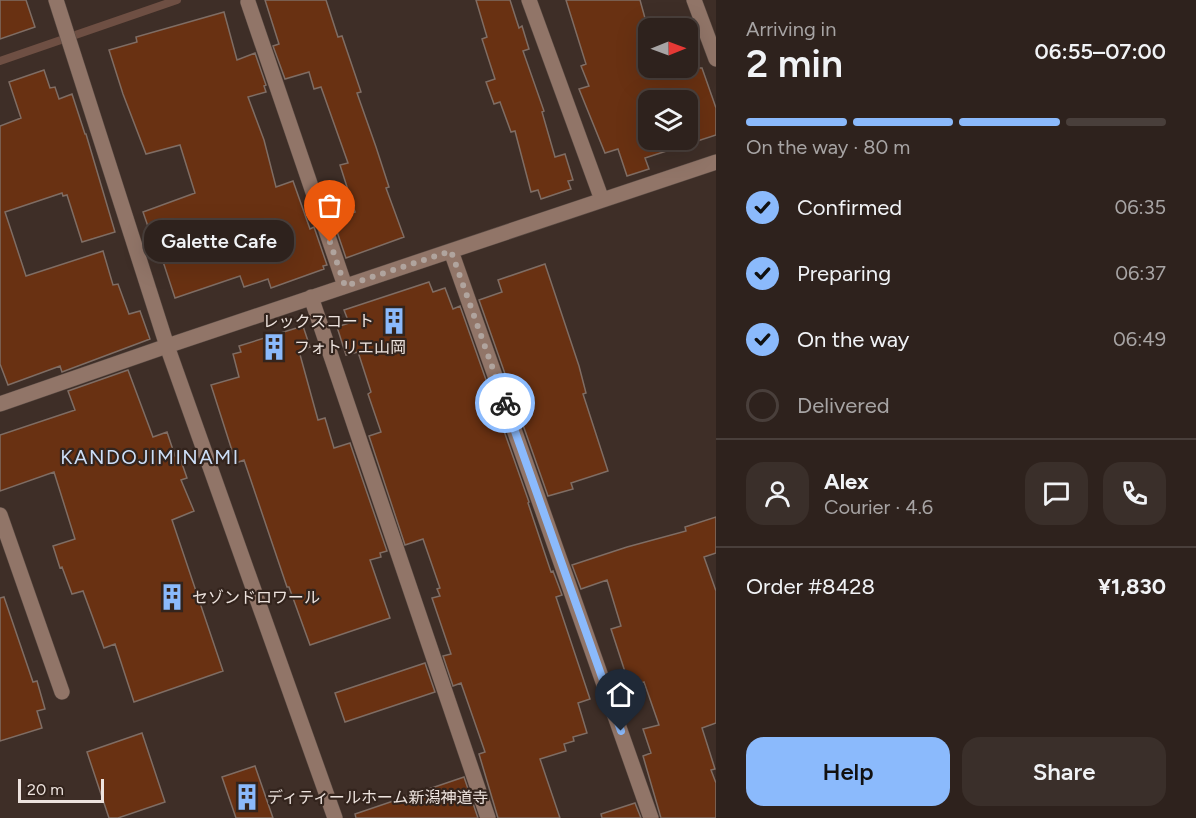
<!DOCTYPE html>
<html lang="en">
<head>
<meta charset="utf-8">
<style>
	body { margin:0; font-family:Figtree,"Noto Sans JP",sans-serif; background:#3a2f2a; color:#f1f3f6; height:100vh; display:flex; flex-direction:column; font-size:22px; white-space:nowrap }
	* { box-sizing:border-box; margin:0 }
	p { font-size:20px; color:#a7a4a4 }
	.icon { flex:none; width:33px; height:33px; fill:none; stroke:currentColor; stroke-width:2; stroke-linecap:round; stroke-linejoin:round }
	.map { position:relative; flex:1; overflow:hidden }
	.details { display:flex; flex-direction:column; background:#2e221d; width:480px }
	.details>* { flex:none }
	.needle { width:39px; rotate:89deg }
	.tools { position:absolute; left:638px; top:18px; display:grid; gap:12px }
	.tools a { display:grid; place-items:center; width:60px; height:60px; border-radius:12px; background:#2e221d; box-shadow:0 6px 24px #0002,0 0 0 2px #493f3b; font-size:30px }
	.scale { position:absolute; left:18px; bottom:15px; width:86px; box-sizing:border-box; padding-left:6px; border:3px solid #ede3de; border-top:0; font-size:16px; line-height:21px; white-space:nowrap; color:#ede3de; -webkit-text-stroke:4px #33241d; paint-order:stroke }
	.pin { position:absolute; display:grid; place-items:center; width:51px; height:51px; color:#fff; margin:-62px -26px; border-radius:50% 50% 50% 0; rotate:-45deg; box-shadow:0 0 6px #0007 }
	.pin .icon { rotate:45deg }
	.courier { position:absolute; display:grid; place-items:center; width:60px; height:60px; margin:-30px; border:4px solid #8bbafc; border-radius:50%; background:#fff; color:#222; box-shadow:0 2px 8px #0007 }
	.bubble { position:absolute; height:42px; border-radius:18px; background:#2e221d; box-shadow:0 6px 24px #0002,0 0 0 2px #493f3b; font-size:20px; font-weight:600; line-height:42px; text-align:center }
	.overview em { font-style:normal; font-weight:600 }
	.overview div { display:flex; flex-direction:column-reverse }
	.overview { display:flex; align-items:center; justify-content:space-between; height:102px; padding:0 30px }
	h1 { font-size:39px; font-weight:600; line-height:45px }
	.bar { display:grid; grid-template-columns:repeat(4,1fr); gap:9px 6px; align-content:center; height:72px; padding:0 30px }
	.bar i { height:8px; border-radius:4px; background:#493f3b }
	.bar .current { background:#8bbafc }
	.bar p { grid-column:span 4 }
	.line { display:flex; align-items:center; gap:15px; padding:0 30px; border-top:2px solid #493f3b }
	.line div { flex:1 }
	.round { display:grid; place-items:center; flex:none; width:63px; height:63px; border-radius:18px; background:#3a2f2a }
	ol { padding:0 30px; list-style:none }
	li { display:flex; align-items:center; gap:18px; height:66px }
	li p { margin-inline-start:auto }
	li .icon { padding:6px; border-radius:50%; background:#8bbafc; color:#111; stroke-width:4 }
	li:last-child { color:#a7a4a4 }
	li i { width:33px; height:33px; border:3px solid #493f3b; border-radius:50% }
	.primary-button { display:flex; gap:12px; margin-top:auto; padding:12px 30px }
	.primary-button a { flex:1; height:69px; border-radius:18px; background:#8bbafc; color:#111; font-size:24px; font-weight:600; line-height:69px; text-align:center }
	.primary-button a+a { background:#3a2f2a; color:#f1f3f6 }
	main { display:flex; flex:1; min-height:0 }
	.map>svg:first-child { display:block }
</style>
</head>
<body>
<main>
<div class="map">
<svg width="716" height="818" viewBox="0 0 716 818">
	<rect width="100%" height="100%" fill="#3e2e27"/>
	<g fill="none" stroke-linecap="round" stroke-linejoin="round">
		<path stroke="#6e4f43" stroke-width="8" d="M 0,61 L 177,0"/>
	</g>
	<path fill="#693112" stroke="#7f6d64" stroke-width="1.5" fill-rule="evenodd" d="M 0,0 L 26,0 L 35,27 L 0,39 Z
		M 265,0 L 326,0 L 338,37 L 342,36 L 361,92 L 357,93 L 376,147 L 389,187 L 386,188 L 404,237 L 346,258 L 333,220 L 355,212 L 340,165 L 348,163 L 321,87 L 314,89 L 309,72 L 285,79 L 273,46 L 279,44 Z
		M 476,0 L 510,0 L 519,28 L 522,26 L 529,49 L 523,51 L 544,111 L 542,112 L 555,157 L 565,154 L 573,180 L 568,181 L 571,189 L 541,199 L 538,190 L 531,192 L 515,131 L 511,132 L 500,102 L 494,104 L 486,82 L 495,79 L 482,39 L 487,37 Z
		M 566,0 L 640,0 L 648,29 L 648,68 L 702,68 L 716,108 L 716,135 L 645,158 L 649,169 L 627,176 L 618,149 L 605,153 L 579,89 L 589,86 L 581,66 L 586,64 ZM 648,100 L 687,100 L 687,140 L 648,140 Z
		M 224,12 L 237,60 L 255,53 L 266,85 L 264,86 L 266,92 L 248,97 L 264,140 L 276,187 L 293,181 L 310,229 L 314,227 L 327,265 L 323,266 L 324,269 L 271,288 L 268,279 L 244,287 L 240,276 L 175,298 L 155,237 L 152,238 L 143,212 L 195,193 L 180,145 L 146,154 L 123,94 L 109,50 L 137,42 L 136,37 Z
		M 44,70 L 50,88 L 55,87 L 59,99 L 72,94 L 85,134 L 86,134 L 115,232 L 82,242 L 67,195 L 63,196 L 62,193 L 5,212 L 26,276 L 103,251 L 113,285 L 118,284 L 129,314 L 140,311 L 150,339 L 62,372 L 60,366 L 8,385 L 0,364 L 0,126 L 21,118 L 9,82 Z
		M 545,264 L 579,366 L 586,393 L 583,394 L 608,471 L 571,483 L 573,489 L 548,496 L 479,300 L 502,292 L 498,280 Z
		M 429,282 L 433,292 L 445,288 L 453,309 L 460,306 L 529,502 L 528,503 L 551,572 L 553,571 L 562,595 L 556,597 L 590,699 L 578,703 L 587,733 L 573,737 L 574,741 L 564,744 L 566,751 L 540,759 L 560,818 L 498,818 L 479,754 L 485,752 L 461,683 L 453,686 L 443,656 L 451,654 L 432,598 L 440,596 L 437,589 L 440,588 L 423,539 L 405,545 L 369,436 L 381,432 L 368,394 L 371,392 L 358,352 L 346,355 L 337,327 L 349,323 L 344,310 Z
		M 303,326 L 310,347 L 299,351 L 318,420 L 325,418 L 334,448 L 350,443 L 387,551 L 380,553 L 381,557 L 370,560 L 390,618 L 310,645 L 289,587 L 287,587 L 244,460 L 236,463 L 211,385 L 239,377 L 233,354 L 241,352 L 239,346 Z
		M 128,370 L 153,437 L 167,432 L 175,456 L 179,455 L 187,478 L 181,480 L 194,511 L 172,520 L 223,671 L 134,702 L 115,644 L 104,648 L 83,591 L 72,594 L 62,567 L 60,568 L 53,546 L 75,539 L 54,472 L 0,491 L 0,435 L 75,410 L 68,391 Z
		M 716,517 L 716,553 L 704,557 L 716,591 L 716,723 L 702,728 L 715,769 L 711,770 L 716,783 L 716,818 L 661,818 L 643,756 L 651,753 L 643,729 L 659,725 L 644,682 L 630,687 L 611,629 L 621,626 L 607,580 L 581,589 L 572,565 L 627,547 L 686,531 L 685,527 Z
		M 4,597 L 33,682 L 37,681 L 45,709 L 37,711 L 42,728 L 0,741 L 0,598 Z
		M 425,663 L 435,692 L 345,722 L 335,693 Z
		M 142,733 L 165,802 L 118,818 L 109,818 L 87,752 Z
		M 255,766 L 273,818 L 236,818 L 222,777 Z
		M 464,777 L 478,818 L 356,818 L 355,814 Z
		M 635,803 L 641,818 L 602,818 L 601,814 Z"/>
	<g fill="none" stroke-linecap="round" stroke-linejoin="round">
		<defs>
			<path id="minor" d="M 56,0 L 167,346 L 335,818
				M 529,0 L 602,200
				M 694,0 L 716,59
				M 248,2 L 345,286
				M 451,251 L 651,818
				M 311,297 L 488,818
				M 0,404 L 167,346 L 716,162
				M 0,515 L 62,692"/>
		</defs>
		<use href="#minor" stroke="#5a4b44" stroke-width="16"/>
		<use href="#minor" stroke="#917568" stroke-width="15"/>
	</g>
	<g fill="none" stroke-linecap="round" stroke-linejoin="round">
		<path stroke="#b0a49e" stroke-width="6" stroke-dasharray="0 10.8" d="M 330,242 L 345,286 L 451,251 L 505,403"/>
		<path stroke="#8bbafc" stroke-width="8" d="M 505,403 L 621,731"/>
	</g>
	<defs>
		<symbol id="building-bare" viewBox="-9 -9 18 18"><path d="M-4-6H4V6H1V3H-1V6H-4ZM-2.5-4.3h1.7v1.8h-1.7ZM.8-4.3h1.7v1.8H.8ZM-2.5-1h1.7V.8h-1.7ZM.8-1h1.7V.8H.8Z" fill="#8bbafc" stroke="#33241d" stroke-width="2.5" paint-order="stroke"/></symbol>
	</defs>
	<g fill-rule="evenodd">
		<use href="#building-bare" x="375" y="302" width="38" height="38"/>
		<use href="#building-bare" x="255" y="328" width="38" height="38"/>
		<use href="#building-bare" x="153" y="578" width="38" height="38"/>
		<use href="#building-bare" x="228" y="778" width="38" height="38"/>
	</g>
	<g text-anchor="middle" stroke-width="4.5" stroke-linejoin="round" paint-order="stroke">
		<g font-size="16" fill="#ede3de" stroke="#33241d" text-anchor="start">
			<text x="374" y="327" text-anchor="end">レックスコート</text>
			<text x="294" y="353">フォトリエ山岡</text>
			<text x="192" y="603">セゾンドロワール</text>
			<text x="267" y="803">ディティールホーム新潟神道寺</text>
		</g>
		<g font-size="20" letter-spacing="1.5" fill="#ccdef7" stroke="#33241d">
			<text x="150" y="464">KANDOJIMINAMI</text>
		</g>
	</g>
</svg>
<div class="tools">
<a><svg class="needle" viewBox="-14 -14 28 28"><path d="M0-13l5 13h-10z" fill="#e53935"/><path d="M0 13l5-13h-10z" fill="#a7a4a4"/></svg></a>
<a><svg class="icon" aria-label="layers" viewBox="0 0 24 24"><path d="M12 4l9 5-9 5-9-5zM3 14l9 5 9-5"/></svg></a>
</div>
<div class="scale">20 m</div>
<div class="pin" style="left:330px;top:242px;background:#ea580c"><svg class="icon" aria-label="bag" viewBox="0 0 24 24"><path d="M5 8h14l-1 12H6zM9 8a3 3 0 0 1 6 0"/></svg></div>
<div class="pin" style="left:621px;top:731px;background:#1f2937"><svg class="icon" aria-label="home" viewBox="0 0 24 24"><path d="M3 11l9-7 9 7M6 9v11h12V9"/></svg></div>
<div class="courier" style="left:505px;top:403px"><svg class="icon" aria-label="bike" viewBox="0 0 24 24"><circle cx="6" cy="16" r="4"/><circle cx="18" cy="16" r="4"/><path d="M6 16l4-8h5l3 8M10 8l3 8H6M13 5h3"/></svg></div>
<div class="bubble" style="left:144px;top:220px;width:150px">Galette Cafe</div>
</div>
<section class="details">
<div class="overview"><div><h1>2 min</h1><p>Arriving in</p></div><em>06:55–07:00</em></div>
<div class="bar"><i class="current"></i><i class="current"></i><i class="current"></i><i></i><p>On the way · 80 m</p></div>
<ol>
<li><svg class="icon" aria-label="check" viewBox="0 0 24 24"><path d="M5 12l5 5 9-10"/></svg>Confirmed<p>06:35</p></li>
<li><svg class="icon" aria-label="check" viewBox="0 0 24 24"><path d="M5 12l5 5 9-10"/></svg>Preparing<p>06:37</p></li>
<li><svg class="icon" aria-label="check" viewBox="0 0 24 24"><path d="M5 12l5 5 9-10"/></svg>On the way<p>06:49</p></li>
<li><i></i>Delivered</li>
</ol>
<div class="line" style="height:108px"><a class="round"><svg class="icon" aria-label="person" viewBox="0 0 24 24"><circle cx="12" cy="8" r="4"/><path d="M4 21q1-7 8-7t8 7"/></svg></a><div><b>Alex</b><p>Courier · 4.6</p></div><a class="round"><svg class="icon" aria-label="chat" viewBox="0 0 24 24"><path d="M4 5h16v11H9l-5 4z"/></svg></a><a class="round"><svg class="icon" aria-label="phone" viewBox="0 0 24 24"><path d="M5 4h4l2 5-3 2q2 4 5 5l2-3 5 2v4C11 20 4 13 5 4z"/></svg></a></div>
<div class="line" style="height:78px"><div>Order #8428</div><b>¥1,830</b></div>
<div class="primary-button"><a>Help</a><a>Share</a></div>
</section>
</main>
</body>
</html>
